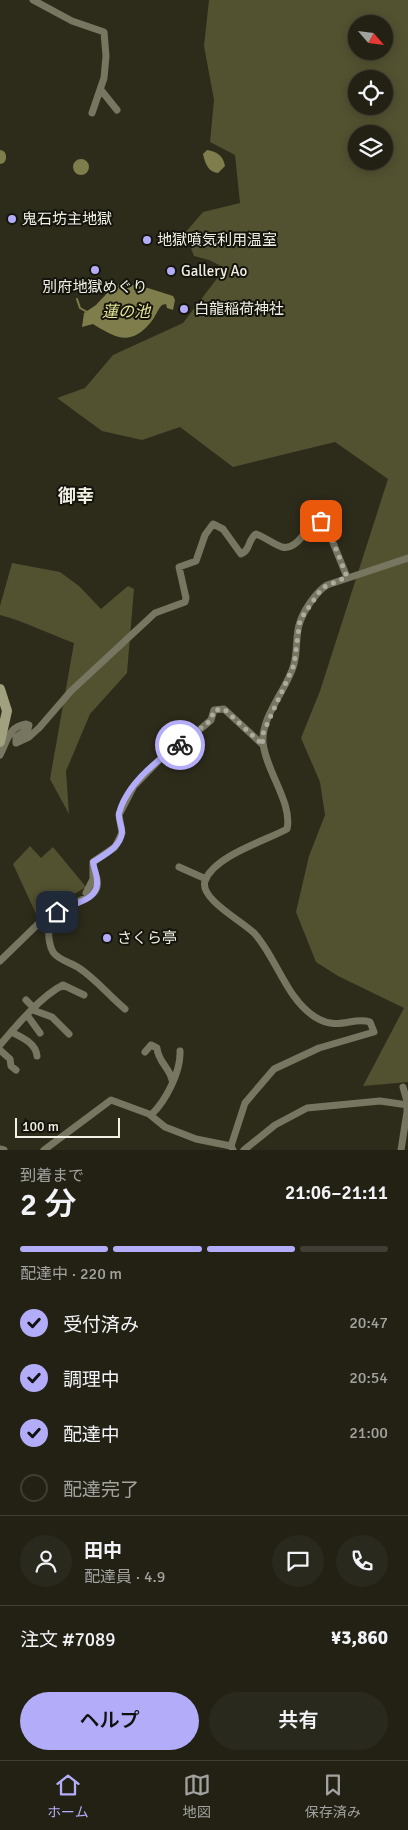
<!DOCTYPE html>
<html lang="ja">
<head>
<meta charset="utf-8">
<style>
	body { margin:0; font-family:Signika,"Noto Sans JP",sans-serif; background:#2a291d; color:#f1f3f6; height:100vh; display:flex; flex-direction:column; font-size:19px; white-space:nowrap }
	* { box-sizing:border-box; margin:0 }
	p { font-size:16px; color:#a2a3a0 }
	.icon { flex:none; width:28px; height:28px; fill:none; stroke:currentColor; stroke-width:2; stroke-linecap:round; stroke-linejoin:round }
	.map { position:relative; height:1150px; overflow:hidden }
	.sheet { display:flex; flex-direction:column; background:#222114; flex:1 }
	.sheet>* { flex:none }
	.needle { width:32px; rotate:118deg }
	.controls { position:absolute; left:348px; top:15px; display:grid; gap:10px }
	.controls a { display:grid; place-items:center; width:45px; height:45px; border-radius:50%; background:#222114; box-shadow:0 2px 12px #0003,0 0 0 1px #3f3e34; font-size:25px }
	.scale { position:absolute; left:15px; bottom:12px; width:105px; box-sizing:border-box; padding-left:5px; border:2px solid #f0f0e5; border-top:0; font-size:14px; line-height:18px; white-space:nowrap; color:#f0f0e5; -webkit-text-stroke:4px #14140c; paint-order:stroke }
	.pin { position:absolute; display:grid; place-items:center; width:42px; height:42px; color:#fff; margin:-21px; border-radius:10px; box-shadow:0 2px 8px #0006 }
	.courier { position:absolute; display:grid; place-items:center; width:50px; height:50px; margin:-25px; border:4px solid #b3adf9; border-radius:50%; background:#fff; color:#222; box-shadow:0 1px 6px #0007 }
	.summary em { font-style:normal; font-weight:600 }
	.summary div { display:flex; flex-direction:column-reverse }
	.summary { display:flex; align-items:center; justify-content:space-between; height:85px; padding:0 20px }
	h1 { font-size:32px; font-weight:600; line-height:38px }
	.bar { display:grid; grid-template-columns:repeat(4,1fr); gap:8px 5px; align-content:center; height:60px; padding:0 20px }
	.bar i { height:6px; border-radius:4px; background:#3f3e34 }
	.bar .selected { background:#b3adf9 }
	.bar p { grid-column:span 4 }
	.line { display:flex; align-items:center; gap:12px; padding:0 20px; border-top:1px solid #3f3e34 }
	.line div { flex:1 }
	.round { display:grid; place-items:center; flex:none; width:52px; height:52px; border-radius:26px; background:#2a291d }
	ol { padding:0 20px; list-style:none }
	li { display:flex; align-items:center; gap:15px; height:55px }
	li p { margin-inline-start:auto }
	li .icon { padding:5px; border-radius:50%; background:#b3adf9; color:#111; stroke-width:4 }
	li:last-child { color:#a2a3a0 }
	li i { width:28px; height:28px; border:2px solid #3f3e34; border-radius:50% }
	.cta { display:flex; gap:10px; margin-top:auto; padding:10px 20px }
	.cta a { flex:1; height:58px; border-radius:30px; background:#b3adf9; color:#111; font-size:20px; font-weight:600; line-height:58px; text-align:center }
	.cta a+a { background:#2a291d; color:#f1f3f6 }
	.tabs { display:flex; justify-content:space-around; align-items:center; height:70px; border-top:1px solid #3f3e34; background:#222114; font-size:14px; color:#a2a3a0 }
	.tabs a { display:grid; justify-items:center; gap:2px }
	.tabs .selected { color:#b3adf9 }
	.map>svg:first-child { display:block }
</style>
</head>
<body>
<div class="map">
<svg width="408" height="1150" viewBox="0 0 408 1150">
	<rect width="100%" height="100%" fill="#2d2c1b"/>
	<path fill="#525130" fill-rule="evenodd" d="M 209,0 L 408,0 L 408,1082 L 363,1086 L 404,1008 L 338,976 L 316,962 L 296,912 L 309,856 L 325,815 L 320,782 L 301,738 L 320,691 L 388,479 L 335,442 L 233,467 L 180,427 L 142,440 L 102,431 L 57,398 L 85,388 L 113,355 L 183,323 L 225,268 L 209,260 L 194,256 L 185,233 L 203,212 L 240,203 L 235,155 L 210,142 L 214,100 L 204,46 ZM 356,24 L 384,24 L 384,51 L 356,51 ZM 356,79 L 384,79 L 384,106 L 356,106 ZM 356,134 L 384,134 L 384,161 L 356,161 Z
		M 12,563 L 60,572 L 79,586 L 101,609 L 128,586 L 134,589 L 127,673 L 90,714 L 66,771 L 69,814 L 50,779 L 74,643 C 49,634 26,622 0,615 L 0,606 Z
		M 30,846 L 41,858 L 53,847 L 86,887 L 37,916 L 13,864 Z"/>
	<path fill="#7e7d4b" d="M 207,150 C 217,152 223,155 225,166 L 218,173 C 208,172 205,163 203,154 Z
		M73 167a8 8 0 1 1 16 0a8 8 0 1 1-16 0Z
		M 122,283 L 148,288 L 173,296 L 175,300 L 173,310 L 167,308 L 166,304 L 162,305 C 157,310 156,316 151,322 C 131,346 117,339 93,324 L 82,327 L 84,313 L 96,305 L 112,288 Z"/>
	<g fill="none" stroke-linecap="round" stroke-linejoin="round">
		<path stroke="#7e7d4b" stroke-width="2" d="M 77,299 L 80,308 L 87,312"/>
		<path stroke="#7e7d4b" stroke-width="12" d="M 0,156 L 0,158"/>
		<path stroke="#767661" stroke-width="7" d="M 33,0 L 72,21 L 104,32 L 106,56 L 104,78 L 92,113
			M 101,90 L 117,110
			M 0,755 C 8,740 8,727 26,724 L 29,725 L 28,729 L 16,737 L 16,743 L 29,737 L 39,728 L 71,691 L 155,613 L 185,602 L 186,598 L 179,567 L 196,561 L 205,535 L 213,524 L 223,529 L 241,554 C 250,551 248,539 256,534 C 265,537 273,544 282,547 C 297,551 306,528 316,521 L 325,523 L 347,577
			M 179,867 L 206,879
			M 95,873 C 110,908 53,894 49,930 C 48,937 50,947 53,952 C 58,960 72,963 79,968 C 96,979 109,996 125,1009
			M 86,893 L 93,879 L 93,862 L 115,847 L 122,833 L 119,815 L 134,786 L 163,756 L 184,743 L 211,720 L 214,710 L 224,709 L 263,745
			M 0,961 L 38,924
			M 26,1000 L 35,1009
			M 33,1010 L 52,1017 L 69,1034
			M 27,1015 L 40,1033
			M 11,1032 C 21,1037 36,1043 37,1056
			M 0,1045 C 16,1026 41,996 63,985 L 84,995
			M 0,1050 L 10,1059 L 11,1066 L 16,1070
			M 145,1052 L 151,1045 L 157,1048 C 158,1062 170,1068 172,1080
			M 151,1115 C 166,1101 181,1071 180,1051
			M 0,1149 L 4,1150
			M 44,1150 L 111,1100 L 149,1114 L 165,1127 L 196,1139 L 231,1146
			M 233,1150 L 231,1146 L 245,1103 L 274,1069 L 319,1048 L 374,1032 L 370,1022 C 352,1016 339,1032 315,1017 C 286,998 277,959 255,934 C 244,922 199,899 205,881 C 214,856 265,841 287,829 C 293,803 265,770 263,742 C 261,716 288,688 294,664 C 298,650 295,635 300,622 C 304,610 316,592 327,585 L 408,558
			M 244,1150 L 275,1125 L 307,1108 L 380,1101 L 408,1105
			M 401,1150 L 407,1112 L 407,1101 L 403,1087"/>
		<path stroke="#a1a17f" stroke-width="10" d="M 0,689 L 7,711 L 0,742"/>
	</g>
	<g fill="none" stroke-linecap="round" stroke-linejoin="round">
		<path stroke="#acab9e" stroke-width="5" stroke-dasharray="0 9" d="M 180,745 L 211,720 L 214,710 L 224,709 L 263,745 L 262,736 L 268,722 L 294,665 L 300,620 L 322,588 L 347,577 L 327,526 L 321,521"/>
		<path stroke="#b3adf9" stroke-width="6" d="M 57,912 C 70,903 99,902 97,881 C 97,874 94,869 93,862 C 104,855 121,847 122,832 C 122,826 118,819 119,813 C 127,784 157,760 180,745"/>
	</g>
	<g fill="#b3adf9" stroke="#14140c" stroke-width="2">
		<circle cx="12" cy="219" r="5"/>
		<circle cx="147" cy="240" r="5"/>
		<circle cx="95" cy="270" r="5"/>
		<circle cx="171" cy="271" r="5"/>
		<circle cx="184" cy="309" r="5"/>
		<circle cx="107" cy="938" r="5"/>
	</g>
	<g text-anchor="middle" stroke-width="4" stroke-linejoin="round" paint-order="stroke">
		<g font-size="15" fill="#f0f0e5" stroke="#14140c" text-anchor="start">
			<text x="22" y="224">鬼石坊主地獄</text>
			<text x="157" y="245">地獄噴気利用温室</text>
			<text x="181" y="276">Gallery Ao</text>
			<text x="95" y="292" text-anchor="middle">別府地獄めぐり</text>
			<text x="194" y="314">白龍稲荷神社</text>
			<text x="117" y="943">さくら亭</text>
		</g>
		<g font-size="16" font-style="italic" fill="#e4e394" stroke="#14140c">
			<text x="126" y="317">蓮の池</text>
		</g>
		<g font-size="18" font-weight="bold" fill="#f0f0e5" stroke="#14140c">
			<text x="76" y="502">御幸</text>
		</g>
	</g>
</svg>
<div class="controls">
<a><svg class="needle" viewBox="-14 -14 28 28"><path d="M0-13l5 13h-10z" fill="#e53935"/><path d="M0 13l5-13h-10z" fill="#a2a3a0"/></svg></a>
<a><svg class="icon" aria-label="locate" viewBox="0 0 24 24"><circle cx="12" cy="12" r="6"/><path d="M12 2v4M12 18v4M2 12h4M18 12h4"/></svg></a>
<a><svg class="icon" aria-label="layers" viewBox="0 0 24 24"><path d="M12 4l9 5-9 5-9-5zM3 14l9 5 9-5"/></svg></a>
</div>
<div class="scale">100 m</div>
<div class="pin" style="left:321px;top:521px;background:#ea580c"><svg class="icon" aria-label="bag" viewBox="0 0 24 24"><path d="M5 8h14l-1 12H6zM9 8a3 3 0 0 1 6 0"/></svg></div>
<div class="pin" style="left:57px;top:912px;background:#1f2937"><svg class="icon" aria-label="home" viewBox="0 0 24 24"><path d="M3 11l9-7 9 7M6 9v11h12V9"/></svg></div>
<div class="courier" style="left:180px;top:745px"><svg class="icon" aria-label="bike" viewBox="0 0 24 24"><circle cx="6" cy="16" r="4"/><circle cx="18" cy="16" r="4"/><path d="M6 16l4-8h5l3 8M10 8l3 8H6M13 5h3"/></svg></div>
</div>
<section class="sheet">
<div class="summary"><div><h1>2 分</h1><p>到着まで</p></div><em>21:06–21:11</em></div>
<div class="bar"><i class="selected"></i><i class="selected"></i><i class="selected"></i><i></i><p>配達中 · 220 m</p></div>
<ol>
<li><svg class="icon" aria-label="check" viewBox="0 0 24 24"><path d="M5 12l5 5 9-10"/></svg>受付済み<p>20:47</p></li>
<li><svg class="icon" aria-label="check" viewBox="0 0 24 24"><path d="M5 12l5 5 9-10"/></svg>調理中<p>20:54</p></li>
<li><svg class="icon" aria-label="check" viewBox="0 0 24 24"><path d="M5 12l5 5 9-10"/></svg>配達中<p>21:00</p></li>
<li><i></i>配達完了</li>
</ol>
<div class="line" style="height:90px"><a class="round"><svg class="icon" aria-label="person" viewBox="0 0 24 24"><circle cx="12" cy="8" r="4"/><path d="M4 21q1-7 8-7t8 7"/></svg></a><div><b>田中</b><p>配達員 · 4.9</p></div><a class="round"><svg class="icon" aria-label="chat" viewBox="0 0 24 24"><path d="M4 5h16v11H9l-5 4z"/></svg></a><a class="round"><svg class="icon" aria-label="phone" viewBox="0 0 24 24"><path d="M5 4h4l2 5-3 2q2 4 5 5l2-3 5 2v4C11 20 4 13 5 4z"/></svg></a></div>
<div class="line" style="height:65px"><div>注文 #7089</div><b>¥3,860</b></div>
<div class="cta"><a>ヘルプ</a><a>共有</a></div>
</section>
<nav class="tabs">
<a class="selected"><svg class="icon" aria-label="home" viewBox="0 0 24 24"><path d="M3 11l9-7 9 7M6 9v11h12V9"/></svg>ホーム</a>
<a><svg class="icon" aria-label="map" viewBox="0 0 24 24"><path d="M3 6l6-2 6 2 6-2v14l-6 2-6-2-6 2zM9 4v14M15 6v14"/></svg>地図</a>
<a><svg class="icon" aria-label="saved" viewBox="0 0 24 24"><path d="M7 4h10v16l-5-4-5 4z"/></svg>保存済み</a>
</nav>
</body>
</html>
